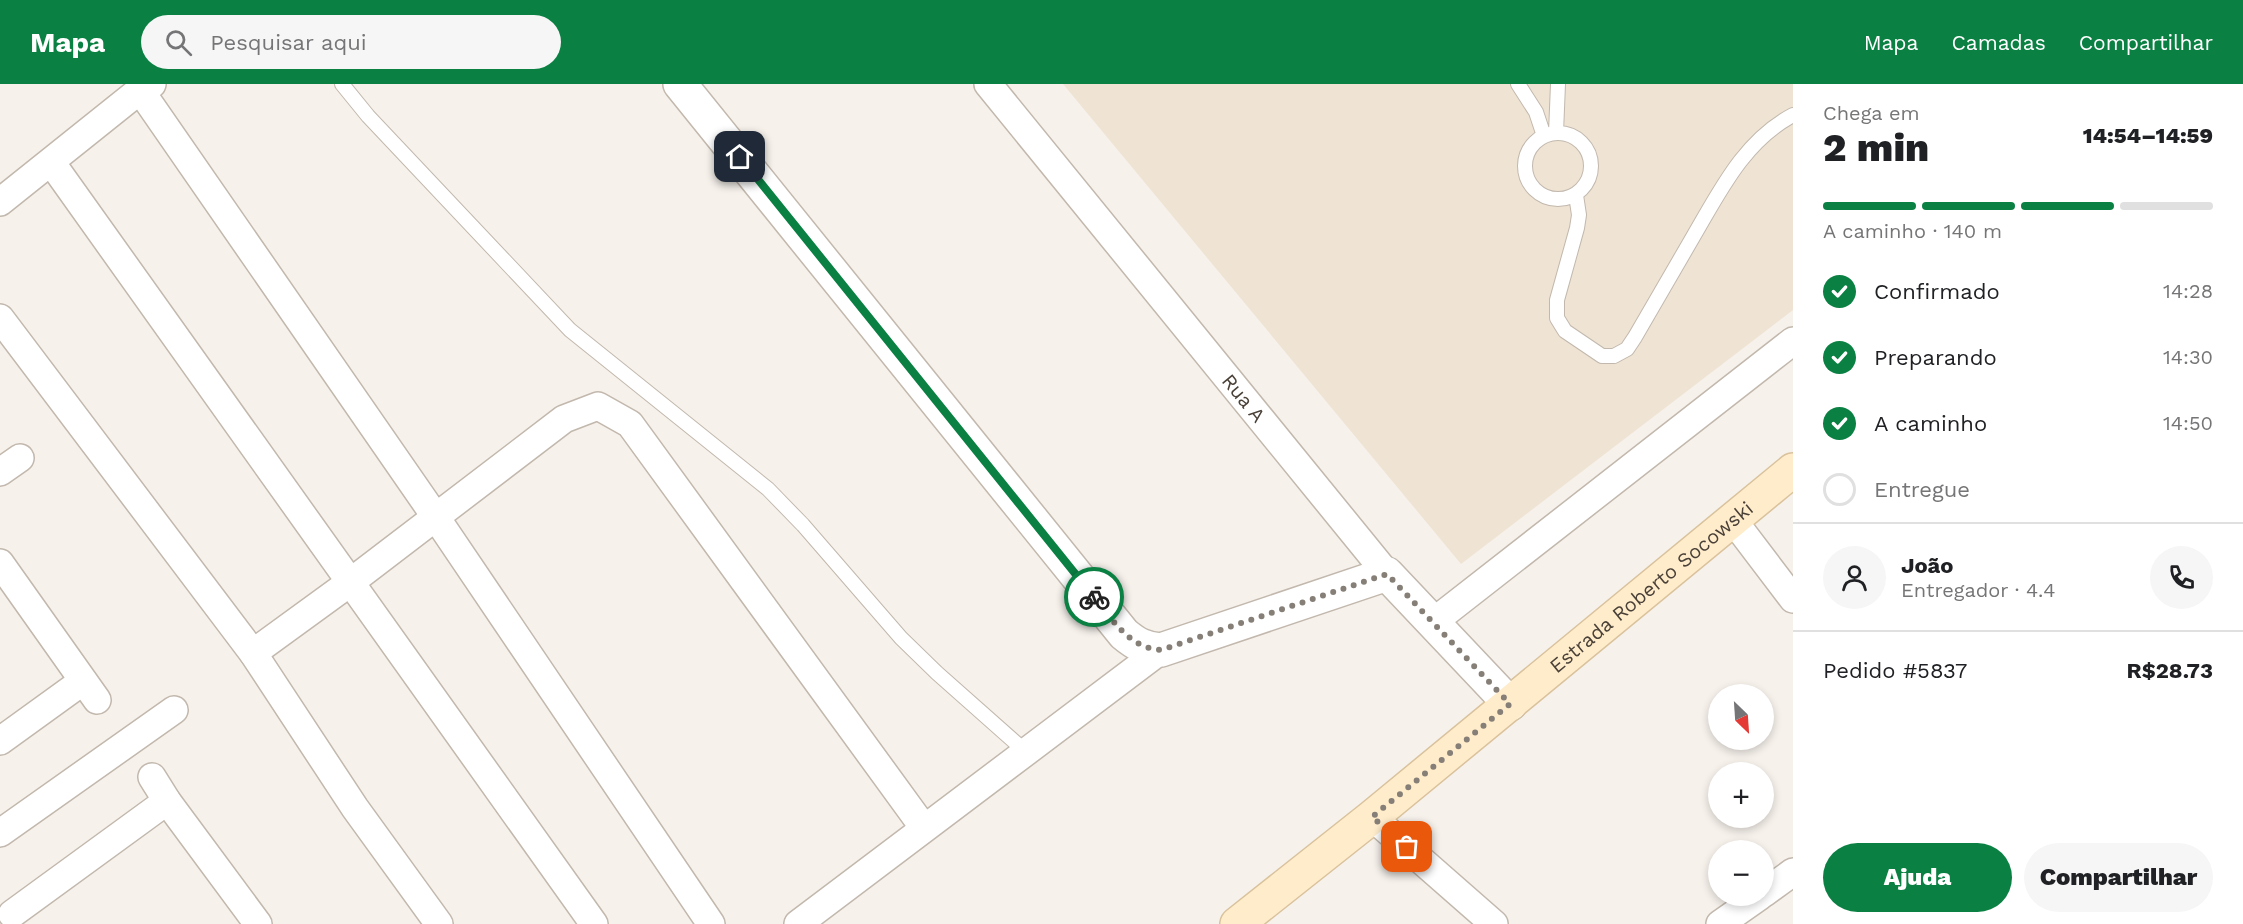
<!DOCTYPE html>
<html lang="pt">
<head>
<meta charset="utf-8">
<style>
	body { margin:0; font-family:"Work Sans",sans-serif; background:#f6f6f6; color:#202124; height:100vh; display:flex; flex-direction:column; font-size:22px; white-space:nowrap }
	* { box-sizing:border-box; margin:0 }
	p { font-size:20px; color:#757577 }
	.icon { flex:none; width:33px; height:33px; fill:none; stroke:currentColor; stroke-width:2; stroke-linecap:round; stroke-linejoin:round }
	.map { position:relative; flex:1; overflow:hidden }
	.panel { display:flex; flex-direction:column; background:#fff; width:450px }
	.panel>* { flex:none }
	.needle { width:39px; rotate:155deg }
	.fabs { position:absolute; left:1708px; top:600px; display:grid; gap:12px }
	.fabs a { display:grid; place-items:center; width:66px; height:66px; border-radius:50%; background:#fff; box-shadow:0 3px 9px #0003; font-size:30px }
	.pin { position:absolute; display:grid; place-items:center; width:51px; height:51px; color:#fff; margin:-26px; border-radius:12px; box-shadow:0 3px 9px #0006 }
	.courier { position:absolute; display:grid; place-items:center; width:60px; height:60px; margin:-30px; border:4px solid #0b8043; border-radius:50%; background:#fff; color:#222; box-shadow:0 2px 8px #0007 }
	.head em { font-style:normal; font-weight:800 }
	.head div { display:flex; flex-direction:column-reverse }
	.head { display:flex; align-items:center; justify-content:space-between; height:102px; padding:0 30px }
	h1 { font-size:39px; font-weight:800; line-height:45px }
	.bar { display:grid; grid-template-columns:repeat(4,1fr); gap:9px 6px; align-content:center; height:72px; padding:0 30px }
	.bar i { height:8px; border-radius:4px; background:#e0e0e0 }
	.bar .active { background:#0b8043 }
	.bar p { grid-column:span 4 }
	.line { display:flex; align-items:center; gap:15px; padding:0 30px; border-top:2px solid #e0e0e0 }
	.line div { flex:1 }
	.round { display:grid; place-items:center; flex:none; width:63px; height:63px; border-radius:32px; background:#f6f6f6 }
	ol { padding:0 30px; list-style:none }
	li { display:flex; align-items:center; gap:18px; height:66px }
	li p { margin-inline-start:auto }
	li .icon { padding:6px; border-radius:50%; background:#0b8043; color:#fff; stroke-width:4 }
	li:last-child { color:#757577 }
	li i { width:33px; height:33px; border:3px solid #e0e0e0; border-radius:50% }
	.button { display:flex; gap:12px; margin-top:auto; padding:12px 30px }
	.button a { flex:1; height:69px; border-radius:36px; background:#0b8043; color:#fff; font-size:24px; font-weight:800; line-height:69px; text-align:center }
	.button a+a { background:#f6f6f6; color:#202124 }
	header { display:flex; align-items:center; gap:36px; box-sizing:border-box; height:84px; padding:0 30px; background:#0b8043; color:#fff }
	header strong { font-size:28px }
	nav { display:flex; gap:33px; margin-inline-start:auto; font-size:21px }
	.search { width:420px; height:54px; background:#f6f6f6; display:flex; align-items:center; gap:15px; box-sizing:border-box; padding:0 21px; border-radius:33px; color:#757577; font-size:22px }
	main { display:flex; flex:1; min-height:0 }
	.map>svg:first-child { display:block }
</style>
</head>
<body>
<header>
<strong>Mapa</strong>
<div class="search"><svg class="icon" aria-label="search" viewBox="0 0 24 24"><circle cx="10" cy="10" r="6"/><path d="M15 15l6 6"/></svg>Pesquisar aqui</div>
<nav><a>Mapa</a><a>Camadas</a><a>Compartilhar</a></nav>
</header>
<main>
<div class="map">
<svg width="1793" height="840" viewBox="0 0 1793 840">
	<rect width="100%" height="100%" fill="#f6f1eb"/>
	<path fill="#efe4d4" d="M 1063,0 L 1793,0 L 1793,226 L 1461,480 Z"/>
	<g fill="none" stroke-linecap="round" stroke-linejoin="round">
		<defs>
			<path id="service" d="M 342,0 L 368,32 L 570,246 L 768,405 L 803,441 L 901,554 L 937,589 L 1025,667
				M 1518,0 L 1536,28 L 1544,52
				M1525 82a33 33 0 1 1 66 0a33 33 0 1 1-66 0Z
				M 1556,49 L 1558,0
				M 1576,111 L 1579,131 L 1577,144 L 1557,216 L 1557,234 L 1565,247 L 1602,272 L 1614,272 L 1627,265 L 1635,253 C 1654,220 1674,186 1693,153 C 1720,107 1744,57 1793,31"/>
			<g id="minor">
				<path id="s1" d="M 988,0 L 1387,490"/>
				<path d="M 140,6 L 435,432 L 711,840"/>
				<path d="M 51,78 L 594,840"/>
				<path d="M 0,118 L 140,6 L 152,0"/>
				<path d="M 0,234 L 253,569 L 355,724 L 439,840"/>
				<path d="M 0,388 L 20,374"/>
				<path d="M 1733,436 L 1793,515"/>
				<path d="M 0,479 L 97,616"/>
				<path d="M 1432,539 L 1793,257"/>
				<path d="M 253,569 L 352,497 L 564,335 L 598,322 L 630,340 L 924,744"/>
				<path d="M 0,657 L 83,597"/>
				<path d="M 152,693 L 167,717 L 258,840"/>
				<path d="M 1372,733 L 1494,840"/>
				<path d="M 0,749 L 174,626"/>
				<path d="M 1764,809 L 1793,788"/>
				<path d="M 12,830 L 167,717"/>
				<path d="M 798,840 L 1161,566"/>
				<path d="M 1720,840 L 1760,812"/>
			</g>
			<path id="tertiary" d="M 680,0 L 1124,550 C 1136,560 1145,565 1161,566 L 1387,490 L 1510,620"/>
			<g id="secondary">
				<path id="s2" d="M 1237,840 L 1372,733 L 1793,386"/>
			</g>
		</defs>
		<use href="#service" stroke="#c2b8ad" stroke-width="16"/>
		<use href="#minor" stroke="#c2b8ad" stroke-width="30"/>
		<use href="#tertiary" stroke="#c2b8ad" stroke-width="36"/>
		<use href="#secondary" stroke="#d9c29c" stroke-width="36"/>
		<use href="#service" stroke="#fff" stroke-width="14"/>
		<use href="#minor" stroke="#fff" stroke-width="27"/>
		<use href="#tertiary" stroke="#fff" stroke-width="33"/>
		<use href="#secondary" stroke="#ffeccb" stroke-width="33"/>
	</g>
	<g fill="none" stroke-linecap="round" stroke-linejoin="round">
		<path stroke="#867f77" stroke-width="6" stroke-dasharray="0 10.8" d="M 1094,513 C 1113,536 1129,564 1161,566 L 1387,490 L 1510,620 L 1372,733 L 1407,763"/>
		<path stroke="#0b8043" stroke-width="8" d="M 740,73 L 1094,513"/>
	</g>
	<g text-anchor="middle" stroke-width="4.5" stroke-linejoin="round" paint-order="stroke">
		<g font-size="20" fill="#4a4138" stroke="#fff">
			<text dy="7" stroke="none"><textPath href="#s1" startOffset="405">Rua A</textPath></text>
			<text dy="7" stroke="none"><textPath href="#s2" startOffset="534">Estrada Roberto Socowski</textPath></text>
		</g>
	</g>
</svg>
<div class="fabs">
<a><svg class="needle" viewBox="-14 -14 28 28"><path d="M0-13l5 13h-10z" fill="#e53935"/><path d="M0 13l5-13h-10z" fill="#757577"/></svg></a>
<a>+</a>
<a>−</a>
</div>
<div class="pin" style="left:1407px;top:763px;background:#ea580c"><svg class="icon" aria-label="bag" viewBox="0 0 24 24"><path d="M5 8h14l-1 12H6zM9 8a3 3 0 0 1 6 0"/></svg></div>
<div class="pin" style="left:740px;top:73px;background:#1f2937"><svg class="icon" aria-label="home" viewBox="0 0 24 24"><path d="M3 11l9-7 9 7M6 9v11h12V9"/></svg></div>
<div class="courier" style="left:1094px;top:513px"><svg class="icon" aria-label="bike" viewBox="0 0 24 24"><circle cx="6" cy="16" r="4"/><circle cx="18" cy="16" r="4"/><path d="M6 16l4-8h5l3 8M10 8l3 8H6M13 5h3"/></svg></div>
</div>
<section class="panel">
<div class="head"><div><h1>2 min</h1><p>Chega em</p></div><em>14:54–14:59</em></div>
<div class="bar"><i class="active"></i><i class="active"></i><i class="active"></i><i></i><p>A caminho · 140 m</p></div>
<ol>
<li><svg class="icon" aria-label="check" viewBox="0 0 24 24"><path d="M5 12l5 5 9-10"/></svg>Confirmado<p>14:28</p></li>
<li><svg class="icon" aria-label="check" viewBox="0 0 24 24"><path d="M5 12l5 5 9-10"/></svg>Preparando<p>14:30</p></li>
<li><svg class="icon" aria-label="check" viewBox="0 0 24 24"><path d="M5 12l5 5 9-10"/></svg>A caminho<p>14:50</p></li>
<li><i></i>Entregue</li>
</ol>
<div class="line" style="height:108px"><a class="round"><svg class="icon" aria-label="person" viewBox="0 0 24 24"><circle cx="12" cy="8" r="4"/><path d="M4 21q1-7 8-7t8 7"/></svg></a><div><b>João</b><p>Entregador · 4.4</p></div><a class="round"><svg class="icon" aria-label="phone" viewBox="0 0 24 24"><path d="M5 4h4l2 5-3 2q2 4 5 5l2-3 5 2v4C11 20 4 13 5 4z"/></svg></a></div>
<div class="line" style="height:78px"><div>Pedido #5837</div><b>R$28.73</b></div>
<div class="button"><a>Ajuda</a><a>Compartilhar</a></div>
</section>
</main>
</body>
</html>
